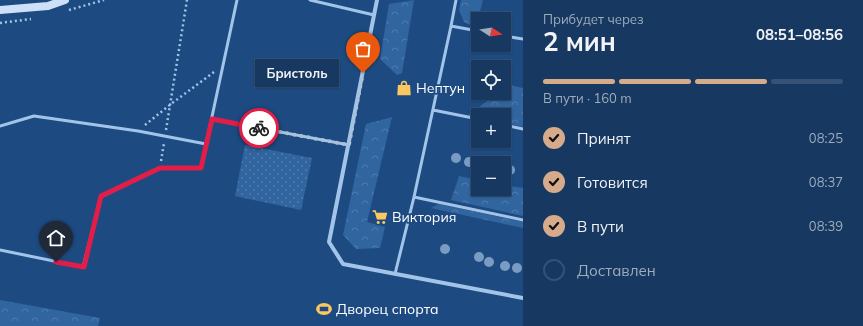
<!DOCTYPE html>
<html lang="ru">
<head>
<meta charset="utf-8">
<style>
	body { margin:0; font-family:Mulish,sans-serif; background:#23436a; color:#f1f3f6; height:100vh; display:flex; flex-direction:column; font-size:15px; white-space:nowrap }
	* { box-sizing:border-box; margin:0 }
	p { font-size:13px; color:#9eacbd }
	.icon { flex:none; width:22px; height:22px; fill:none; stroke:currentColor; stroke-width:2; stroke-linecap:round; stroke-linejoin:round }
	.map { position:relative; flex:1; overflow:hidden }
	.drawer { display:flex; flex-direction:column; background:#163861; width:340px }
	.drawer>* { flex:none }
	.needle { width:26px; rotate:102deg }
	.fabs { position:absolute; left:471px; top:12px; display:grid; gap:8px }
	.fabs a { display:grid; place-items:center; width:40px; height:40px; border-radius:0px; background:#163861; box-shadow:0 1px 3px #0004,0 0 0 1px #355276; font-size:20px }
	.pin { position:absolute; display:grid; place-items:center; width:34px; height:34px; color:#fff; margin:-41px -17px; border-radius:50% 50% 50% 0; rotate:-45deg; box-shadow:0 0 4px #0007 }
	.pin .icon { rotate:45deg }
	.courier { position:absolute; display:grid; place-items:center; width:40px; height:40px; margin:-20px; border:3px solid #e11d48; border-radius:50%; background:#fff; color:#222; box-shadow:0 1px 5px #0007 }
	.bubble { position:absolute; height:28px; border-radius:0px; background:#163861; box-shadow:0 1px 3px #0004,0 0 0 1px #355276; font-size:13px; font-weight:700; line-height:28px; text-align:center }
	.summary em { font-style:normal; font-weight:700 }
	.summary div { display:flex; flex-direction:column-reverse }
	.summary { display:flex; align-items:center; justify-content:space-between; height:68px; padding:0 20px }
	h1 { font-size:26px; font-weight:700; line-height:30px }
	.bar { display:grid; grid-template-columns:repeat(4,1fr); gap:6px 4px; align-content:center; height:48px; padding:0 20px }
	.bar i { height:5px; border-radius:3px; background:#355276 }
	.bar .active { background:#d6ab8b }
	.bar p { grid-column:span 4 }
	ol { padding:0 20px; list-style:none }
	li { display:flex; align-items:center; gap:12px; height:44px }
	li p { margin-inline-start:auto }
	li .icon { padding:4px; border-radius:50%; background:#d6ab8b; color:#111; stroke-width:4 }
	li:last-child { color:#9eacbd }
	li i { width:22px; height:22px; border:2px solid #355276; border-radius:50% }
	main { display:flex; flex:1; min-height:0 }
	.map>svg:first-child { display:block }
</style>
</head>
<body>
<main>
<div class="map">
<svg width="523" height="326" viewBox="0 0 523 326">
	<defs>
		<pattern id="green-dots" width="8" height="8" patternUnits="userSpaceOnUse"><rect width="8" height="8" fill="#31659f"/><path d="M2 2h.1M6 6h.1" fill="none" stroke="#507cad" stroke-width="1.8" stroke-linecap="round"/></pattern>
		<pattern id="forest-crowns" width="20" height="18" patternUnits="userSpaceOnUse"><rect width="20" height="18" fill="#31659f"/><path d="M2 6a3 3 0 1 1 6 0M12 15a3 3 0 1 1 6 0" fill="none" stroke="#507cad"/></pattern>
	</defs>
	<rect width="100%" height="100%" fill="#1d4b81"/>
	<path fill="url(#green-dots)" d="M 245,145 L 312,158 L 301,210 L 235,196 Z"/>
	<path fill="url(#forest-crowns)" d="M 414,0 L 402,73 L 397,75 L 380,59 L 389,4 Z
		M 461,0 L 483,0 L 478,19 L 478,28 L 464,22 L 459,10 Z
		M 509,85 L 523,88 L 523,127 L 504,123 L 504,115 L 478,115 L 478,117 L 468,115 L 498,93 L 504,93 L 504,89 Z
		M 392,117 L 367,222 L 385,227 L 380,248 L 356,249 L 343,235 L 366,124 Z
		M 459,176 L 478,180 L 478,189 L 504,189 L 504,185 L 523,188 L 523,216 L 451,200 Z
		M 439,204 L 523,222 L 523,228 L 431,208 Z
		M 0,300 L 100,318 L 98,326 L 0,326 Z"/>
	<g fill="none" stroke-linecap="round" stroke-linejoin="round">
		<path stroke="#a2c4e9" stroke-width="2.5" stroke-dasharray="2 3" stroke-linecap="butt" d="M 69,10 L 104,0
			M 0,23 L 31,19
			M 145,125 L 171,104 L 214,72
			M 166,130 L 187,0
			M 161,161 L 164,143"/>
		<path stroke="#a2c4e9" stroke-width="3" d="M 310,0 L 374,15
			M 456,0 L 451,26 L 478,31
			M 504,36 L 523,39
			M 433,110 L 478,119
			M 212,119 L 349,145
			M 504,125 L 523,129
			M 0,126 L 34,116 L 138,131 L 206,144
			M 414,197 L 523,220
			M 0,250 L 83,267 L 101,197 L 160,168 L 201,168 L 237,0
			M 395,274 L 414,197 L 451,26"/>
		<path stroke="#a2c4e9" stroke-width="4" d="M 377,0 L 329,242 L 343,264 L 523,298"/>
		<path stroke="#cde0f7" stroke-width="8" d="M 0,10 L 48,6 L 65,0"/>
	</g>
	<g fill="#7a9cc2">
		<circle cx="456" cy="158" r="5"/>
		<circle cx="469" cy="162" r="5"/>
		<circle cx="510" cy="170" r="5"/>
		<circle cx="445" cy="249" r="5"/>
		<circle cx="479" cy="257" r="5"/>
		<circle cx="489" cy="262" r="5"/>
		<circle cx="505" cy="266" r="5"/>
		<circle cx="517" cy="268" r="5"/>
	</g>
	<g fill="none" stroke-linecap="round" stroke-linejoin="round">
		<path stroke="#b0c0d3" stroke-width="4" stroke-dasharray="0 7.2" d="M 259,128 L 349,145 L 363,73"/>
		<path stroke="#e11d48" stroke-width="5" d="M 56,262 L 84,267 L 101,196 L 160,168 L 201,168 L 212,119 L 259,128"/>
	</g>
	<defs>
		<symbol id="shop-bare" viewBox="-9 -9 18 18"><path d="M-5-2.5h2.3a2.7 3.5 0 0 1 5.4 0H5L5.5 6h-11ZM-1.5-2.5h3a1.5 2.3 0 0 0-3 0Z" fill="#f9c860" stroke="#1d4b81" stroke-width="2.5" paint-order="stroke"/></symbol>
		<symbol id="supermarket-bare" viewBox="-9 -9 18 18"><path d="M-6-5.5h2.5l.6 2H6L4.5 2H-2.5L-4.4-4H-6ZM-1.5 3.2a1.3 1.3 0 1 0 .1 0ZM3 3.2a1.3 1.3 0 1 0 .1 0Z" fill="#f9c860" stroke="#1d4b81" stroke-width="2.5" paint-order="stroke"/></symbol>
		<symbol id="stadium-bare" viewBox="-9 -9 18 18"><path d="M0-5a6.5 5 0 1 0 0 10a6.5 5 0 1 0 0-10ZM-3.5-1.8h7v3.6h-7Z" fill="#f9c860" stroke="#1d4b81" stroke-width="2.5" paint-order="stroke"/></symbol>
	</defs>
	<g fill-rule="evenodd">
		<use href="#shop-bare" x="393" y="77" width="22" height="22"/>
		<use href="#supermarket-bare" x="369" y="206" width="22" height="22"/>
		<use href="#stadium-bare" x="313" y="298" width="22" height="22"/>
	</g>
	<g text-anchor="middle" stroke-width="3.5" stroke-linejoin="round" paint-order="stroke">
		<g font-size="14" fill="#fff" stroke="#1d4b81" text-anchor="start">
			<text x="416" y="93">Нептун</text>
			<text x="392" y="222">Виктория</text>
			<text x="336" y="314">Дворец спорта</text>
		</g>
	</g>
</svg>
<div class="fabs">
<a><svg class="needle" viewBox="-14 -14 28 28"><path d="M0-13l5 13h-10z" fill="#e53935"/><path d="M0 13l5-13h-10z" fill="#9eacbd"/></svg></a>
<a><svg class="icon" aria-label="locate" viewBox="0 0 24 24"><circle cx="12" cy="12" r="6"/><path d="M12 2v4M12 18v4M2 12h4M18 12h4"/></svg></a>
<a>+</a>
<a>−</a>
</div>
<div class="pin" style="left:363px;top:73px;background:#ea580c"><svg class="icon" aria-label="bag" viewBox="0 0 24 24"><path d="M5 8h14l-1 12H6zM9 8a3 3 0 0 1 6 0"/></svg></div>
<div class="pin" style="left:56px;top:262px;background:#1f2937"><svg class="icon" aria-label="home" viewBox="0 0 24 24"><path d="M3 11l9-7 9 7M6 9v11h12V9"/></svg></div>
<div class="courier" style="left:259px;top:128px"><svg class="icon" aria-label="bike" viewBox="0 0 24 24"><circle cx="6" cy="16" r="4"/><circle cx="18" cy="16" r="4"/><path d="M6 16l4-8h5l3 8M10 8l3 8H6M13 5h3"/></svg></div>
<div class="bubble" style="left:255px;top:59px;width:84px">Бристоль</div>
</div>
<section class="drawer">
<div class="summary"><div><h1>2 мин</h1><p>Прибудет через</p></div><em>08:51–08:56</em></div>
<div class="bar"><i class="active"></i><i class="active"></i><i class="active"></i><i></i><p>В пути · 160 m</p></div>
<ol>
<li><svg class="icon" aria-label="check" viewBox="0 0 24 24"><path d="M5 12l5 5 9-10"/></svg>Принят<p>08:25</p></li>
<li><svg class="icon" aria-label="check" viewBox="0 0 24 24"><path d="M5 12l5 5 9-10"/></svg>Готовится<p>08:37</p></li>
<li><svg class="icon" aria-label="check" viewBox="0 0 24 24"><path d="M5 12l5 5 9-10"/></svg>В пути<p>08:39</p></li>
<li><i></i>Доставлен</li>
</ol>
</section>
</main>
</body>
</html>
